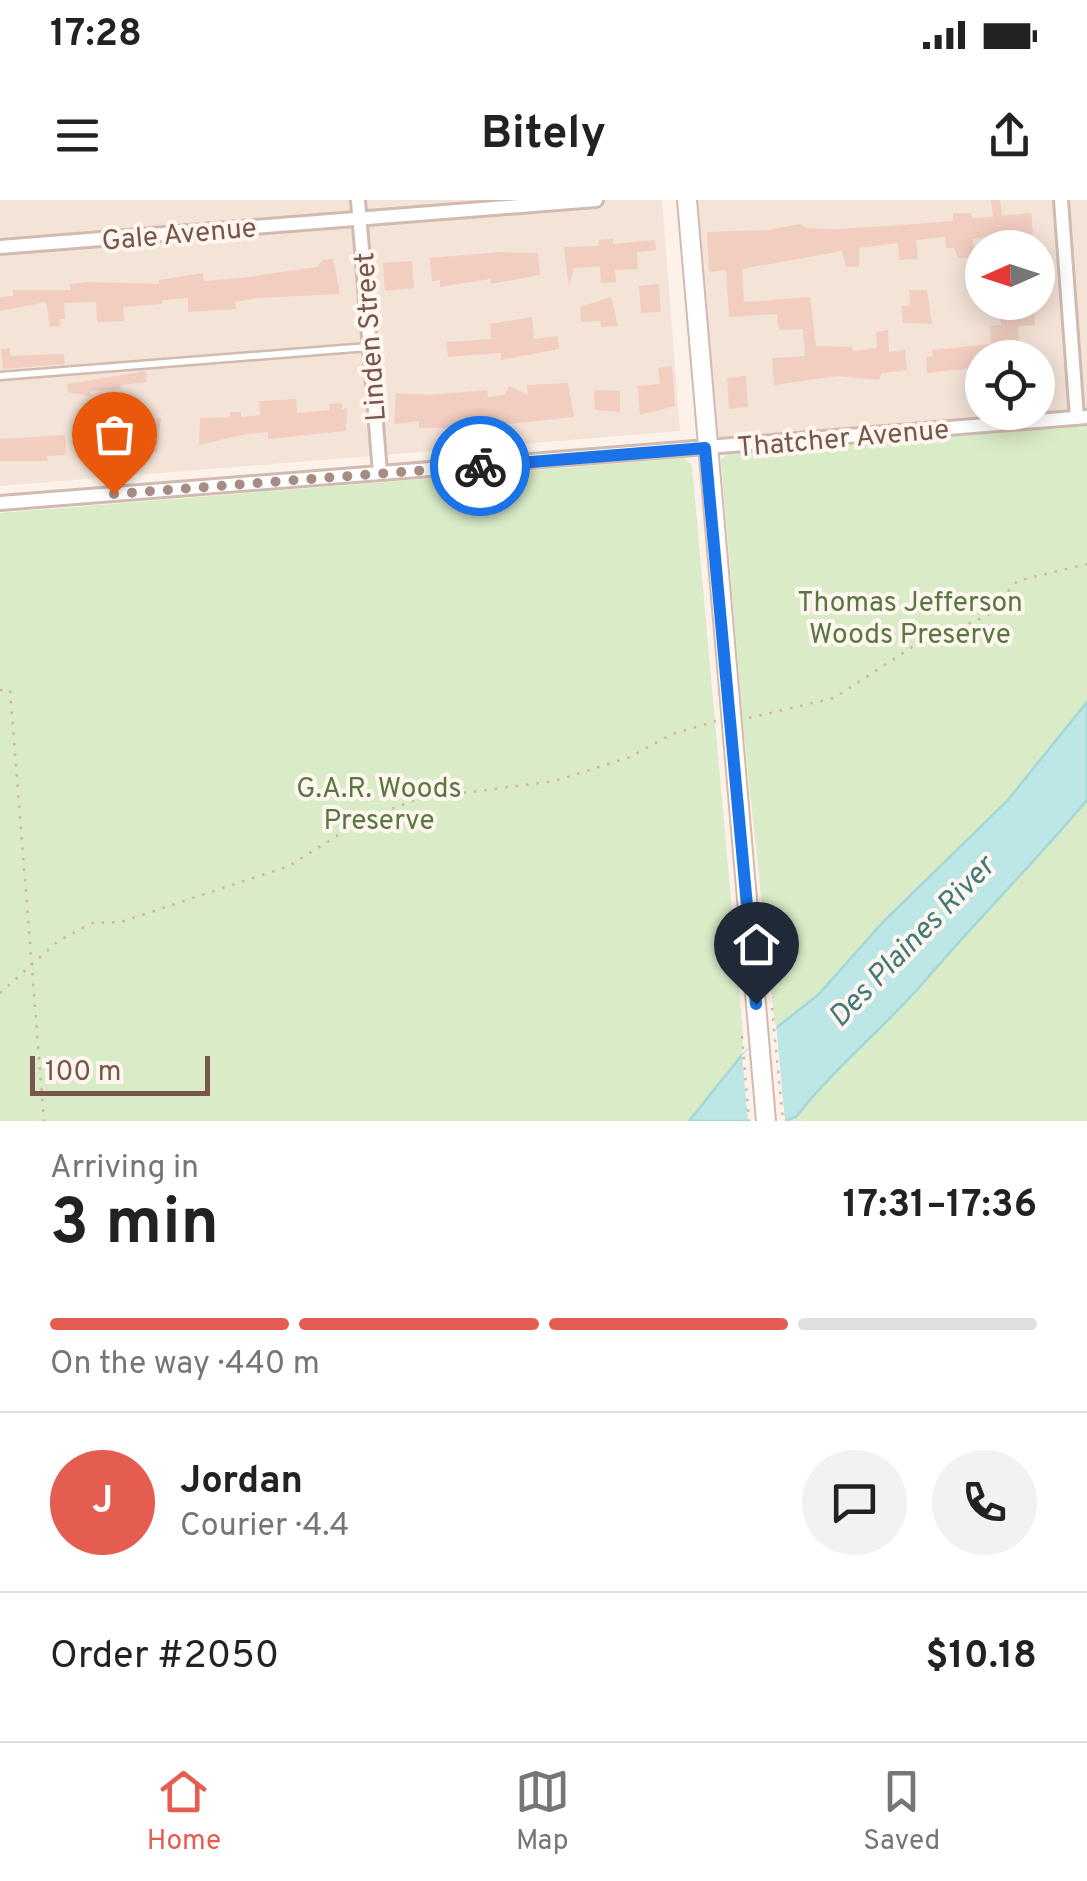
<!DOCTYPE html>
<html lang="en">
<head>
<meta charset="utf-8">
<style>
	body { margin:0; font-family:Overpass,sans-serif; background:#f2f2f2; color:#222; height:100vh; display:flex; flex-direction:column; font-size:38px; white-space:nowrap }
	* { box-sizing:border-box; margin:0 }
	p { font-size:32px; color:#767676 }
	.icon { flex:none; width:55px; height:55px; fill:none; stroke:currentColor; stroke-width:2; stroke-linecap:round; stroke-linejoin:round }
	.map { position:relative; height:921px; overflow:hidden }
	.sheet { display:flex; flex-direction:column; background:#fff; flex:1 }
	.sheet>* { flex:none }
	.needle { width:65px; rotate:267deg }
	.buttons { position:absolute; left:965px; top:30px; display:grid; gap:20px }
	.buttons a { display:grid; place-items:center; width:90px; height:90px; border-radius:50%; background:#fff; box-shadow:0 5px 25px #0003; font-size:50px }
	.scale { position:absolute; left:30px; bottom:25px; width:180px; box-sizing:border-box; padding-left:10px; border:5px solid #77564c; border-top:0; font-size:28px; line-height:35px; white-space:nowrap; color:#77564c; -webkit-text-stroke:8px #fff7ef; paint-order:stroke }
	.pin { position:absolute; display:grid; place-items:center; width:85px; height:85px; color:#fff; margin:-102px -42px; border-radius:50% 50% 50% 0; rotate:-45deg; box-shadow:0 0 10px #0007 }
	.pin .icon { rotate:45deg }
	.courier { position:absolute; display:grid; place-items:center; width:100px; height:100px; margin:-50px; border:8px solid #1a73e8; border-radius:50%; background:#fff; color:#222; box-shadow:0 2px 12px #0007 }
	.head em { font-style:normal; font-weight:700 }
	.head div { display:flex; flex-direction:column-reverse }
	.head { display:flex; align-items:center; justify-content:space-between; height:170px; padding:0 50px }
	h1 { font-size:65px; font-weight:700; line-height:75px }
	.bar { display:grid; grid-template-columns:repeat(4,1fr); gap:15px 10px; align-content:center; height:120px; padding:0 50px }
	.bar i { height:12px; border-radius:8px; background:#e0e0e0 }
	.bar .current { background:#e55d50 }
	.bar p { grid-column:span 4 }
	.line { display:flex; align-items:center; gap:25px; padding:0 50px; border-top:2px solid #e0e0e0 }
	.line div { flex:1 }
	.round { display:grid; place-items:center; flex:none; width:105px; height:105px; border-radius:52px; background:#f2f2f2 }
	.status { display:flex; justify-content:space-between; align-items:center; height:70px; padding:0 50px; background:#fff; direction:ltr }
	.status svg { height:28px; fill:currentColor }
	header { display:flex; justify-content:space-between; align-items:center; height:130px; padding:0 50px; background:#fff; font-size:45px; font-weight:700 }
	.dock { display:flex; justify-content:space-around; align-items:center; height:140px; border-top:2px solid #e0e0e0; background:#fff; font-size:28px; color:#767676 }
	.dock a { display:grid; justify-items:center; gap:5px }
	.dock .current { color:#e55d50 }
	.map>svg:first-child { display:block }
</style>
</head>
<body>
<div class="status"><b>17:28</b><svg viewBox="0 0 49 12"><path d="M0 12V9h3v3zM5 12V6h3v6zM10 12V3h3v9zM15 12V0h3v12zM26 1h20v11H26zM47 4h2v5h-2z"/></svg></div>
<header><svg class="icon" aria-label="menu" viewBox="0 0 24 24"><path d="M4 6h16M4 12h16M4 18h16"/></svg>Bitely<svg class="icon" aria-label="share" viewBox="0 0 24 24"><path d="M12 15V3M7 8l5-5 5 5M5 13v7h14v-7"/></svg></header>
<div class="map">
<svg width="1087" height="921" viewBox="0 0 1087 921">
	<rect width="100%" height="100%" fill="#fcf2e9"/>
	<path fill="#f4e3d7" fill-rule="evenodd" d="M 0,0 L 662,0 L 680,231 L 0,286 Z
		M 696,0 L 1087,0 L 1087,210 L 720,238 L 715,232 ZM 982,48 L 1038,48 L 1038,102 L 982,102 ZM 982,158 L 1038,158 L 1038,212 L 982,212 Z"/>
	<path fill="#daebc7" d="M 1087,226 L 1087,921 L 785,921 L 743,525 L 721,259 L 730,253 Z
		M 684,258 L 692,265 L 743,834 L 742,855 L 689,921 L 0,921 L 0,313 Z"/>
	<path fill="#bde6e6" stroke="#a3d7d8" stroke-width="2.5" d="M 1087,502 L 1087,600 C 1034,663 976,721 923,783 C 883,829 834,868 796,917 L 784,921 L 689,921 L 742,855 L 819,794 L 881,724 L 1007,601 Z"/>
	<path fill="#fcf2e9" d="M 776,823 L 785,921 L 748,921 L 742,855 Z"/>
	<path fill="#f2cec1" d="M 991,0 L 1000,0 L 1002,16 L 1031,13 L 1033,34 L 973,39 L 975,57 L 958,58 L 954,48 L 946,48 L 945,37 L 916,40 L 918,59 L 899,60 L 898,43 L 859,48 L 859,67 L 846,67 L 842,51 L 742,69 L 744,102 L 810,97 L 816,146 L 852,147 L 853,151 L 877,148 L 876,132 L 888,130 L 889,152 L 905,150 L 907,170 L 882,173 L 879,180 L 838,176 L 774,185 L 772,158 L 805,156 L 803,129 L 779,130 L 777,114 L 729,117 L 726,70 L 709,72 L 707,32 L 768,30 L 801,24 L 806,28 L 835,29 L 890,26 L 953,21 L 953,13 L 971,13 L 972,18 L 993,17 Z
		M 613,39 L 613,44 L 655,40 L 656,50 L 637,52 L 638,69 L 615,70 L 616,82 L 601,83 L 600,67 L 574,68 L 569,87 L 564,47 L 599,46 L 599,40 Z
		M 501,52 L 538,53 L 540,75 L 491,84 L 490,79 L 440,87 L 440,80 L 432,81 L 430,58 Z
		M 333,59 L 340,94 L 258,98 L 235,102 L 236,109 L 188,112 L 188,98 L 162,100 L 162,104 L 123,107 L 124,121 L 97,122 L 96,102 L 64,103 L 65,119 L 59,119 L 60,126 L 50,127 L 46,102 L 0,111 L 0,97 L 13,96 L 13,90 L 71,90 L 70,84 L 89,82 L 159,84 L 159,80 L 203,73 L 204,81 L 240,78 L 317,67 L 322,60 Z
		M 412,61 L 414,88 L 385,91 L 383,63 Z
		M 659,84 L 661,112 L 641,113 L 639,86 Z
		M 909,90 L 927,90 L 932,124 L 903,123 L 901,106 L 910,106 Z
		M 611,97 L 618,126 L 601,127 L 600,121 L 581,122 L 580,107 Z
		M 1034,107 L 1035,125 L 1018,126 L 1020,158 L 982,158 L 982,167 L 927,173 L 926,157 L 933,156 L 932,150 L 991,144 L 990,126 L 1001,125 L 1000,114 Z
		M 532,117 L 534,139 L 558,136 L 559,149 L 501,160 L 501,153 L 448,157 L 446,142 L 491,139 L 490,124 Z
		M 10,148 L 10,156 L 64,154 L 65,164 L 3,169 L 1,149 Z
		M 672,166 L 675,206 L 640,215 L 638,186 L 660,184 L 658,168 Z
		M 146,171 L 147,182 L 120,185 L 121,189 L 90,191 L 91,197 L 68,192 L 67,184 Z
		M 746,176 L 748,207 L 729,209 L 727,178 Z
		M 568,183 L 574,217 L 470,228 L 419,228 L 419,221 L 394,224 L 396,193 L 430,195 L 487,190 L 488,197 L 505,195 L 509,186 L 528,195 L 527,185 Z
		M 594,190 L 620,191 L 620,212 L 595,210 Z
		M 296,199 L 297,213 L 330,210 L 329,204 L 342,203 L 342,209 L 347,208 L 346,231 L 268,239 L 268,232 L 246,234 L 199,245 L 200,218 L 230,217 L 230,212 L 241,212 L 241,217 L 260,215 L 259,201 Z
		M 161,218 L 157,252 L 144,253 L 144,249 L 84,254 L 82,228 L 87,222 Z
		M 65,235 L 66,255 L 47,256 L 48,261 L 0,261 L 0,239 Z"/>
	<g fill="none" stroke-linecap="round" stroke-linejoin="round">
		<defs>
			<path id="lane" d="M 0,176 L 368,147"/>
			<path id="street" d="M 358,0 L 380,273
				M 1061,0 L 1077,218
				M 0,47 L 596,0
				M 0,303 L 1087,217"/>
			<path id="secondary" d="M 687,0 L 766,921"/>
		</defs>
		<use href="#lane" stroke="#d1bbb1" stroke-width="11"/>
		<use href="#street" stroke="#d1bbb1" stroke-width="18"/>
		<use href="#secondary" stroke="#d4baae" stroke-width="22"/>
		<path stroke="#d7b1a3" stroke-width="2.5" stroke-dasharray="2.5 8" stroke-linecap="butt" d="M 0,490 L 10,490 L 44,921
			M 749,518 L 834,498 L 912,447 L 987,416 L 1017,381 L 1087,364
			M 0,793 L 58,741 L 92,723 L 121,722 L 289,666 L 359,622 L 417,599 L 555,581 L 630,557 L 672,534 L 716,521
			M 772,808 L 783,921
			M 742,836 L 749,921"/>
		<use href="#lane" stroke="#fff" stroke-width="6"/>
		<use href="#street" stroke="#fff" stroke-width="12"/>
		<use href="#secondary" stroke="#fff" stroke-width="18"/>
	</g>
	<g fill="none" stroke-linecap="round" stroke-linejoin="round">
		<path stroke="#a68d83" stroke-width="10" stroke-dasharray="0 18" d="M 114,294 L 480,266"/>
		<path stroke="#1a73e8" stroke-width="12" d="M 480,266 L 705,248 L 756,804"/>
	</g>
	<g text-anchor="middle" stroke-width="8" stroke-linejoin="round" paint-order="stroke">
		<g font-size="28" fill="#77564c" stroke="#fff7ef">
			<text transform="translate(179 33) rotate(-5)" y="10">Gale Avenue</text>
			<text transform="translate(369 137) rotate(-94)" y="10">Linden Street</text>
			<text transform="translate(843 237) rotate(-5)" y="10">Thatcher Avenue</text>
		</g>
		<g font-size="28" fill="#587741" stroke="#fff7ef">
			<text x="910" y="411">Thomas Jefferson<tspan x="910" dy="32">Woods Preserve</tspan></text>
			<text x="379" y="597">G.A.R. Woods<tspan x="379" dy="32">Preserve</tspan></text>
		</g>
		<g font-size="30" font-style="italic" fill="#407a7c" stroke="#fff7ef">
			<text transform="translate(911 741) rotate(-46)" y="10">Des Plaines River</text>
		</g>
	</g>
</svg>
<div class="buttons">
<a><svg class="needle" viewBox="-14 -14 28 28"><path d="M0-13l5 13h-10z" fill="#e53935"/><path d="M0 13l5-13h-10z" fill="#767676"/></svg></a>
<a><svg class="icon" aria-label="locate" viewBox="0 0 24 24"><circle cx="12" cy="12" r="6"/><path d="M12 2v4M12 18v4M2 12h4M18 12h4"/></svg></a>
</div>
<div class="scale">100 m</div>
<div class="pin" style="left:114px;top:294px;background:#ea580c"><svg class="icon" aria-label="bag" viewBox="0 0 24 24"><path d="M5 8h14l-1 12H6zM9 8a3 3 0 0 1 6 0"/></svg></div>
<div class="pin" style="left:756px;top:804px;background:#1f2937"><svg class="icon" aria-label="home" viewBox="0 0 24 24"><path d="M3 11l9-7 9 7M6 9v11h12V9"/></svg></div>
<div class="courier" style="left:480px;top:266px"><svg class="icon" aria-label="bike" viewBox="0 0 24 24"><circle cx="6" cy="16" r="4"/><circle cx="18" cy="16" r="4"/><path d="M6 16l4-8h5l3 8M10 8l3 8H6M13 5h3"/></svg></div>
</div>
<section class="sheet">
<div class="head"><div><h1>3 min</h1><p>Arriving in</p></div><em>17:31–17:36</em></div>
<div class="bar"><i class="current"></i><i class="current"></i><i class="current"></i><i></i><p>On the way · 440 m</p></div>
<div class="line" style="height:180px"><b class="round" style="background:#e55d50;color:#fff">J</b><div><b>Jordan</b><p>Courier · 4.4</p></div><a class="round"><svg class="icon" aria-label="chat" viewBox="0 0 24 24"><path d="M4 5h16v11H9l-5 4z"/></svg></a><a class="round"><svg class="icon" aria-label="phone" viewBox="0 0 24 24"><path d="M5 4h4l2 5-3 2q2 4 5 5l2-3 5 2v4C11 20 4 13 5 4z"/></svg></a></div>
<div class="line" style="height:130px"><div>Order #2050</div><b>$10.18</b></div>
</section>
<nav class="dock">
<a class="current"><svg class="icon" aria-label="home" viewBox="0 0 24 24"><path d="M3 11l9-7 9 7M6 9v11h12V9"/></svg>Home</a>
<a><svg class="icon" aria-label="map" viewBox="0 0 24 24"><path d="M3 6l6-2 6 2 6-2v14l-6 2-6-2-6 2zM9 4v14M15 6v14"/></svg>Map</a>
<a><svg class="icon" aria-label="saved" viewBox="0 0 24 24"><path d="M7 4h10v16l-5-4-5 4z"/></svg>Saved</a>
</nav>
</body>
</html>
